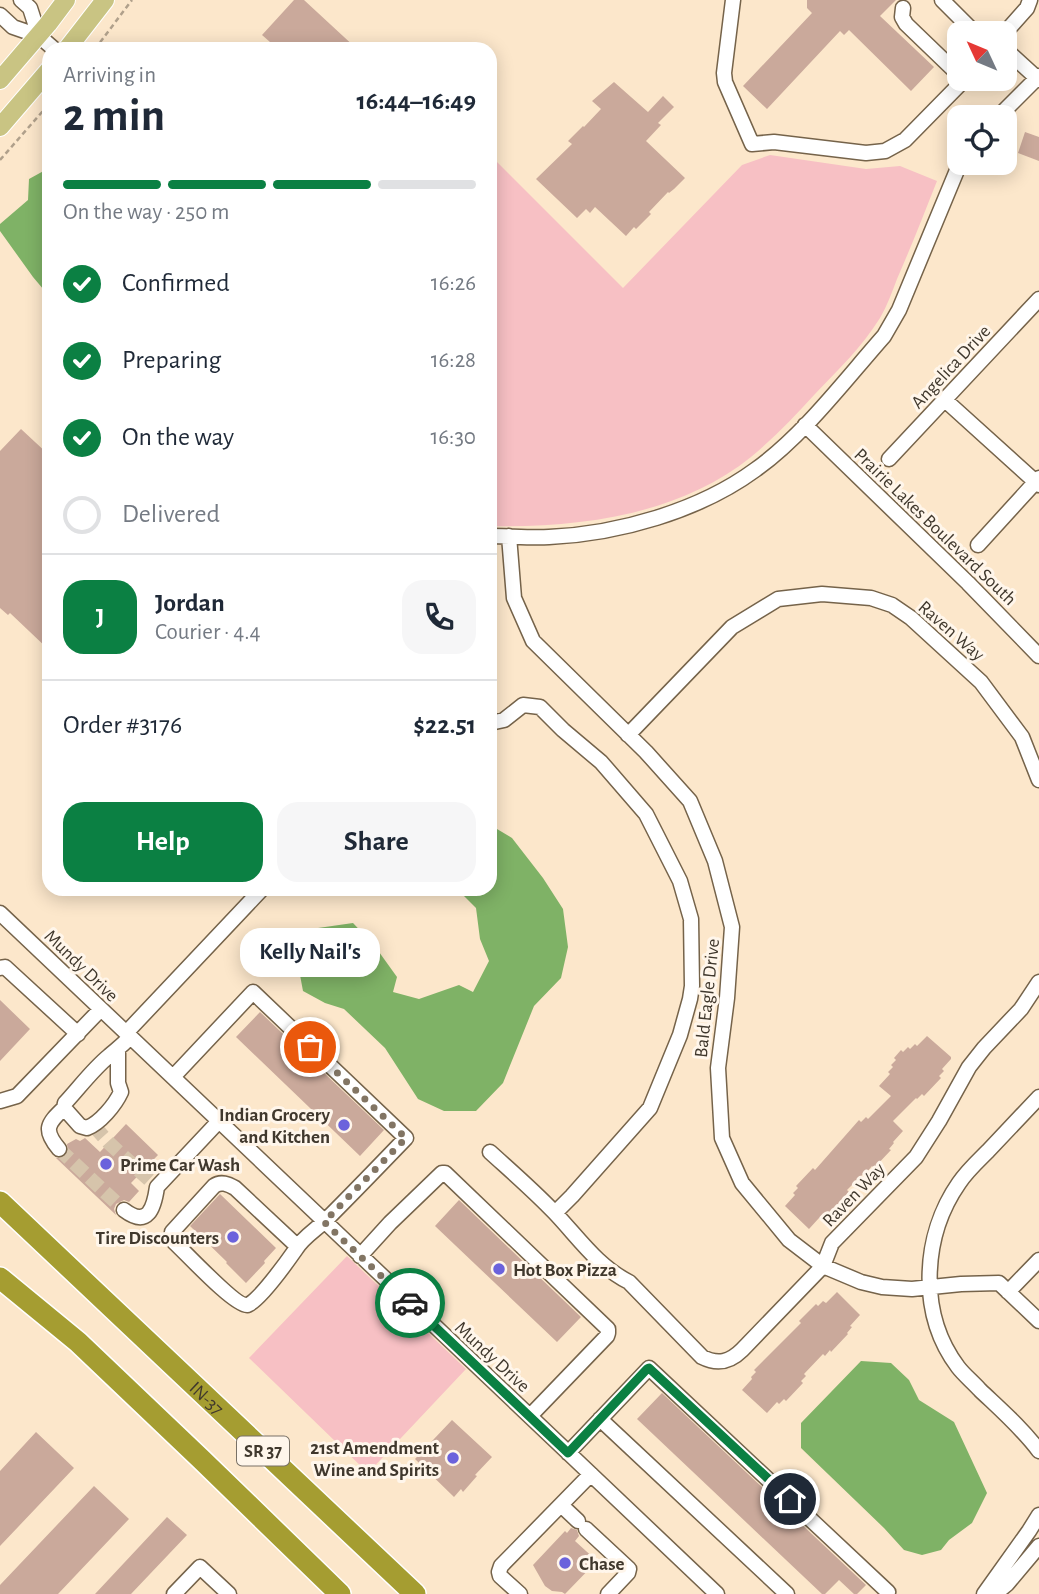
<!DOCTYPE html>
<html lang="en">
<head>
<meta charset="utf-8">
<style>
	body { margin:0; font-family:"Alegreya Sans",sans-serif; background:#f6f6f7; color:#1f2937; height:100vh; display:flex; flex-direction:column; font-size:26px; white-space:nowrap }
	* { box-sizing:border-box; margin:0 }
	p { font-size:23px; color:#747a83 }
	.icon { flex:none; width:38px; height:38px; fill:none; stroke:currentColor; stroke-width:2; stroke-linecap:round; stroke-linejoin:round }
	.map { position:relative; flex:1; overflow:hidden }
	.sheet { position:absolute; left:42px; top:42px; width:455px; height:854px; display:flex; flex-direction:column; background:#fff; border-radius:21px; box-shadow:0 4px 18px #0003 }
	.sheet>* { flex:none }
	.needle { width:46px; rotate:314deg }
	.fabs { position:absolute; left:947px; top:21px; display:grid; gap:14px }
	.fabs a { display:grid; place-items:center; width:70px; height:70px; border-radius:14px; background:#fff; box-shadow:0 4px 18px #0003; font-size:35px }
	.pin { position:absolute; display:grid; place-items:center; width:60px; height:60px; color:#fff; margin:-30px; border:4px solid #fff; border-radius:50%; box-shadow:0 2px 7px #0007 }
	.courier { position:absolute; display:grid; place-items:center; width:70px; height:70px; margin:-35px; border:5px solid #0b8043; border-radius:50%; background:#fff; color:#222; box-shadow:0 2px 9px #0007 }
	.bubble { position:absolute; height:49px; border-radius:21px; background:#fff; box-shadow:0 4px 18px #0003; font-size:23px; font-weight:700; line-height:49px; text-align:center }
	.headline em { font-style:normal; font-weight:700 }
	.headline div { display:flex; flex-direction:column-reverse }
	.headline { display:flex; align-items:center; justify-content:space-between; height:119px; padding:0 21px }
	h1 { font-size:46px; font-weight:700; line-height:52px }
	.bar { display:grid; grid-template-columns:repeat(4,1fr); gap:10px 7px; align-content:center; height:84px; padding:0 21px }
	.bar i { height:9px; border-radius:5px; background:#e0e1e3 }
	.bar .selected { background:#0b8043 }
	.bar p { grid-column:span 4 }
	.line { display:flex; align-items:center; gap:18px; padding:0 21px; border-top:2px solid #e0e1e3 }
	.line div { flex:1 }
	.round { display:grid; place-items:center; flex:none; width:74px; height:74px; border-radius:21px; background:#f6f6f7 }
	ol { padding:0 21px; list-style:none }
	li { display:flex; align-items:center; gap:21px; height:77px }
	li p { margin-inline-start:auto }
	li .icon { padding:7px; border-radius:50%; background:#0b8043; color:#fff; stroke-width:4 }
	li:last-child { color:#747a83 }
	li i { width:38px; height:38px; border:4px solid #e0e1e3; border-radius:50% }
	.primary-button { display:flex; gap:14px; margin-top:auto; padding:14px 21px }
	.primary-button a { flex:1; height:80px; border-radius:21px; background:#0b8043; color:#fff; font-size:28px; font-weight:700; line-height:80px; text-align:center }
	.primary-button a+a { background:#f6f6f7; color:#1f2937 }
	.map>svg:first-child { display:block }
</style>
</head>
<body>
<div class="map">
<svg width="1039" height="1594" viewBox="0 0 1039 1594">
	<rect width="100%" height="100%" fill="#fce7cb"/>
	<path fill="#f7c0c4" d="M 770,155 L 866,169 L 900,166 L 937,181 C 924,214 911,247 897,279 C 892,292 887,306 880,318 C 862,347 838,370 815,394 C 795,416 774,438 751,457 C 679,515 579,528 490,526 L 490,161 L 493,158 L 623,288 L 742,165 Z
		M 347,1256 L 466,1369 L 368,1473 L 249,1358 Z"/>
	<path fill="#7fb266" d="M 49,168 L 49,296 L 33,277 L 0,231 L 0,224 L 28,200 L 29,179 Z
		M 490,828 L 497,829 L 512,838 L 543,878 L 563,909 L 568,947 L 561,978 L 534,1006 L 503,1083 L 476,1111 L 444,1111 L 418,1099 L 385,1048 L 344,1009 L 325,1003 L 303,991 L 297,959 L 318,928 L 353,923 L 374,945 L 397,977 L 393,992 L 419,999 L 459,985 L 473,992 L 489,961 L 480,939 L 476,908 L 457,889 L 490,889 Z
		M 861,1361 L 891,1363 L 909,1380 L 919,1400 L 954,1422 L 987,1493 L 972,1523 L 949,1540 L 941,1550 L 922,1555 L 904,1550 L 884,1528 L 801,1448 L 801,1423 Z"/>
	<path fill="#caa99b" d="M 294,0 L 304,0 L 357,49 L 278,49 L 262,35 Z
		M 807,0 L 896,0 L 880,16 L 934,67 L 911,91 L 849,30 L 844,35 L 840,31 L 767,109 L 743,86 L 812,13 L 807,8 Z
		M 614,82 L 648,112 L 663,96 L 674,107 L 658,123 L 661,125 L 646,141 L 685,178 L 674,189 L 669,193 L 668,192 L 649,212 L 651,214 L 636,229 L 634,227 L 626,236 L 595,207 L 590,213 L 586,209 L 577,218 L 536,179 L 572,144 L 568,141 L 583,126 L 584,127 L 601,109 L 592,101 Z
		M 1025,132 L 1039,137 L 1039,161 L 1018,153 Z
		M 21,429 L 49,455 L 49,650 L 10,613 L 8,615 L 0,608 L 0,451 Z
		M 0,1000 L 30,1029 L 0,1061 Z
		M 260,1012 L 384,1130 L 360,1156 L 236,1037 Z
		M 927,1036 L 951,1057 L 951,1059 L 942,1069 L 944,1071 L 939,1076 L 941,1078 L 924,1096 L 922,1094 L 917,1099 L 916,1098 L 893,1121 L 903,1131 L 893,1142 L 894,1143 L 889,1149 L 891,1150 L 874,1168 L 872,1166 L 867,1172 L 866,1171 L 847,1190 L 849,1192 L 844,1197 L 846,1199 L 829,1217 L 827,1215 L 821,1220 L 819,1218 L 809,1229 L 785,1206 L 795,1195 L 793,1193 L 798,1188 L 796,1186 L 813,1168 L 815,1170 L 859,1120 L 861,1122 L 866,1117 L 868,1119 L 891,1096 L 879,1086 L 890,1074 L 888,1072 L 893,1067 L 891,1065 L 896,1060 L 894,1058 L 901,1050 L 903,1052 L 908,1047 L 910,1049 L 915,1044 L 917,1046 Z
		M 126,1124 L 158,1155 L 131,1183 L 139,1191 L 129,1202 L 124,1200 L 116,1204 L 114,1209 L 116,1215 L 56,1158 L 61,1158 L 65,1156 L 68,1152 L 67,1144 L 76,1139 L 80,1141 L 85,1138 L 100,1152 Z
		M 220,1194 L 276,1248 L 264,1261 L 265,1263 L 246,1283 L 226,1263 L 227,1262 L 190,1226 Z
		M 459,1200 L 581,1317 L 557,1342 L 435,1226 Z
		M 837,1292 L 860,1315 L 850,1326 L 852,1327 L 847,1333 L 848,1334 L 831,1352 L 830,1350 L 825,1356 L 823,1354 L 804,1374 L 806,1376 L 801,1381 L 803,1383 L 786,1401 L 784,1399 L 779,1404 L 777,1402 L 767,1413 L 742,1390 L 752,1379 L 751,1377 L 756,1372 L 754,1370 L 801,1323 L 799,1321 L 816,1304 L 818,1306 L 823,1301 L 826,1303 Z
		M 662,1393 L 866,1585 L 857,1594 L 854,1594 L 839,1580 L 825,1594 L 822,1594 L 637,1419 Z
		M 452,1420 L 492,1457 L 475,1475 L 477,1476 L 463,1492 L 461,1489 L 454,1497 L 415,1459 Z
		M 36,1432 L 74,1468 L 0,1546 L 0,1471 Z
		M 94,1486 L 129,1519 L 58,1594 L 0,1594 L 0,1585 Z
		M 167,1517 L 187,1535 L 131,1594 L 95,1594 Z
		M 571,1528 L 577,1530 L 579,1536 L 575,1541 L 597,1561 L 565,1594 L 562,1592 L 552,1591 L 545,1586 L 533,1565 L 565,1531 L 567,1533 Z"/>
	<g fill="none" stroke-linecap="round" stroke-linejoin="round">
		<path stroke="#d6c4ab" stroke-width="14" stroke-dasharray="14 7" stroke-linecap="butt" d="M 94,1126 L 109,1143 L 157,1187
			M 59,1149 L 124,1210"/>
		<defs>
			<path id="minor" d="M 21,0 L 30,8 L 39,36
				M 733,0 L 724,73 L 725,82 L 752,144 L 774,142 L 866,153 L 885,151 L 905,140 L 965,79
				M 942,0 L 975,33
				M 903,8 L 902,17 L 906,24 L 959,75
				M 0,15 L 13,27 L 39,36 L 54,49
				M 1004,34 L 1027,8 L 1030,0
				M 1004,48 L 1039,80
				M 998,117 L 1039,76
				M 945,400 L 1039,485
				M 805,425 L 968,583 L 1039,656
				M 889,459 L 1039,299
				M 490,536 C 510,536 529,538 549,537 C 618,534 699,511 755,470 C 803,436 845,380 884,336 L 899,310 L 960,163
				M 509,536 L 514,598 L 533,641 L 646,752 L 690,801 L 715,861 L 732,927 L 727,998 L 718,1068 L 722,1138 L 742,1183 L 789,1240 L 823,1266 L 861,1282 L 882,1287 L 912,1289 L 961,1284 L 999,1283 L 1039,1321
				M 978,545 L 1039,478
				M 490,723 L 504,720 L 523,705 L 540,707 L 563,730 L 601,762 L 646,814 L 680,881 L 691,919 L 692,986 L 690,999 L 680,1035 L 650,1108 L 572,1196 L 555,1213
				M 628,735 L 732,627 L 778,599 L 822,594 L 871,598 L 892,605 L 911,618 L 981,682 L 1022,737 L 1039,780
				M 0,913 L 717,1594
				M 0,968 L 5,967 L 78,1034
				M 126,1033 L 262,889
				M 118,1051 L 118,1083 L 121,1092 C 115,1105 100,1123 87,1128 L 80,1126 L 64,1108 L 65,1103 C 79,1088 93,1069 109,1056 C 117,1049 122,1046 130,1037
				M 173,1077 L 253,992 L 406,1138 C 380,1165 354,1192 327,1219 C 317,1229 303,1237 296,1249 C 289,1259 257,1304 247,1305 C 235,1306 185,1252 174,1242 L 172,1232 L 214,1186 C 221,1181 228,1184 235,1188 L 297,1246
				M 1039,1097 C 1022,1115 1005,1133 988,1151 C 978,1161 967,1171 959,1183 C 922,1236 918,1314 958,1367 C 964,1375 973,1382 980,1390 C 1000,1409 1022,1428 1039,1451
				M 0,1101 L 17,1096 L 101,1009
				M 59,1149 C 43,1130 47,1124 64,1108
				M 490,1152 C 512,1172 534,1191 554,1212 C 578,1237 597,1266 629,1282 L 702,1357 C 718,1365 730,1362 742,1350 L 823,1266 L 832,1243 L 916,1157 L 939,1121 L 969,1067 L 984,1048 L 1021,1009 L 1039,982
				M 124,1210 C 148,1228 154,1208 157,1187 L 219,1121
				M 360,1256 L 390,1223 L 442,1173 L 445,1173 L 608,1329 L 608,1333 L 607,1336 L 530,1416
				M 1008,1292 L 1039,1260
				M 600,1419 L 787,1594
				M 568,1453 L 649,1368 L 888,1592 L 887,1594
				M 561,1505 L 578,1521
				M 586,1529 L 629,1569 L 628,1573 L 608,1594
				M 174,1594 L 200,1567 L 229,1594
				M 520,1594 L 500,1576 L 499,1572 L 501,1566 L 591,1474
				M 984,1594 L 1029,1531 L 1039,1515
				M 995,1594 L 1007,1584 L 1039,1546"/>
			<path id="major" d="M 67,49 L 105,0
				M 0,80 L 48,24 L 66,0
				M 0,127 L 49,70"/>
			<g id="highway">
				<path id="s1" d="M 0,1202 L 415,1594"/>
				<path d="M 0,1278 L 78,1342 L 202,1460 L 340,1594"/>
			</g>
		</defs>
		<use href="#minor" stroke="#75634a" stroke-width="17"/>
		<use href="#major" stroke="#fff" stroke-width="20"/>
		<use href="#highway" stroke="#fff" stroke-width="24"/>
		<path stroke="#b0a08b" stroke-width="2.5" stroke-dasharray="5 3.5" stroke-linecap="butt" d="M 95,49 L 132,0
			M 0,160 L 49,104"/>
		<use href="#minor" stroke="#fff" stroke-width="14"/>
		<use href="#major" stroke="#c9c483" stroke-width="18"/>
		<use href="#highway" stroke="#a59d31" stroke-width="21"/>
	</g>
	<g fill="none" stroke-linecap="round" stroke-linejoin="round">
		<path stroke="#827564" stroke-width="7" stroke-dasharray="0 12.6" d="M 310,1047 L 406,1138 L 324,1222 L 410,1303"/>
		<path stroke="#0b8043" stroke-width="9" d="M 410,1303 L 568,1453 L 647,1369 L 649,1368 L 790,1499"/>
	</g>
	<g fill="#6b62dc" stroke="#fff6eb" stroke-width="2.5">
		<circle cx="344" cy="1125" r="7"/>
		<circle cx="106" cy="1164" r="7"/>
		<circle cx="233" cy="1237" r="7"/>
		<circle cx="499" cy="1269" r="7"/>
		<circle cx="453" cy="1458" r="7"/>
		<circle cx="565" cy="1563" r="7"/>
	</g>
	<g text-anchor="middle" stroke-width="6" stroke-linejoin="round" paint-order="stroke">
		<rect fill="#fff6eb" stroke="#797166" stroke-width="2" x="237" y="1436.5" width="52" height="29" rx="5"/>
		<g font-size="18" font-weight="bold" fill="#40382d">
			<text x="263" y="1457">SR 37</text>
		</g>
		<g font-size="19" fill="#40382d" stroke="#fff6eb">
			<text transform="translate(950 366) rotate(-47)" y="7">Angelica Drive</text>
			<text transform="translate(936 526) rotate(44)" y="7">Prairie Lakes Boulevard South</text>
			<text transform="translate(952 630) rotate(41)" y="7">Raven Way</text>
			<text transform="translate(82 965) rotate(44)" y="7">Mundy Drive</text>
			<text transform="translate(706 998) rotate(-84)" y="7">Bald Eagle Drive</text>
			<text transform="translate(853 1194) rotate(-46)" y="7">Raven Way</text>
			<text transform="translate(493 1356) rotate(43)" y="7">Mundy Drive</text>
			<text dy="7" stroke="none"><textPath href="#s1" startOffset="285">IN-37</textPath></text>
		</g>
		<g font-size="19" font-weight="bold" fill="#40382d" stroke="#fff6eb" text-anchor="end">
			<text x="330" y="1121">Indian Grocery<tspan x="330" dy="22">and Kitchen</tspan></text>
			<text x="120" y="1171" text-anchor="start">Prime Car Wash</text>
			<text x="219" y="1244">Tire Discounters</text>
			<text x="513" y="1276" text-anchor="start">Hot Box Pizza</text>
			<text x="439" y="1454">21st Amendment<tspan x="439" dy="22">Wine and Spirits</tspan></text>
			<text x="579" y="1570" text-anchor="start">Chase</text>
		</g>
	</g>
</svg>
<div class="fabs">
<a><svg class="needle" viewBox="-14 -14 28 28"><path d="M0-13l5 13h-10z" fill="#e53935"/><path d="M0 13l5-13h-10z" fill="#747a83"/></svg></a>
<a><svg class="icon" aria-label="locate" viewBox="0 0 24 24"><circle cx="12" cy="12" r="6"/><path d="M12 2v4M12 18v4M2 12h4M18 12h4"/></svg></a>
</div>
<div class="pin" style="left:310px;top:1047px;background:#ea580c"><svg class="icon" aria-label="bag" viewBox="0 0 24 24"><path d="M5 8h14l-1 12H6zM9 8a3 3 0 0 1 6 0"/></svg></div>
<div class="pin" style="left:790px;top:1499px;background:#1f2937"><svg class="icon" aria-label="home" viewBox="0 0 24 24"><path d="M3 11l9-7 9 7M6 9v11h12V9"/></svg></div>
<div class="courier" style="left:410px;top:1303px"><svg class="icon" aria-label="car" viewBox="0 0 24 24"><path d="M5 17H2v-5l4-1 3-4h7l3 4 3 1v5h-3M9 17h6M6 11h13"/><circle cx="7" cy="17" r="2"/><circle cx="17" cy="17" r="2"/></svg></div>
<div class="bubble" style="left:240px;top:928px;width:140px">Kelly Nail's</div>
<section class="sheet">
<div class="headline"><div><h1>2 min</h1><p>Arriving in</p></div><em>16:44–16:49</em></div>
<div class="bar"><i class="selected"></i><i class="selected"></i><i class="selected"></i><i></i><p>On the way · 250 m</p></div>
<ol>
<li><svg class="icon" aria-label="check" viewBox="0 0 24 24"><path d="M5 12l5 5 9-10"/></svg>Confirmed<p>16:26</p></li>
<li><svg class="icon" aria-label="check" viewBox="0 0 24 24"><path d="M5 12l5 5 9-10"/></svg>Preparing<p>16:28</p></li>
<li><svg class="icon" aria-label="check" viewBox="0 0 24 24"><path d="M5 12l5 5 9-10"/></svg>On the way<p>16:30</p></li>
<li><i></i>Delivered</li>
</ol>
<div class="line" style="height:126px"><b class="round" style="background:#0b8043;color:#fff">J</b><div><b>Jordan</b><p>Courier · 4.4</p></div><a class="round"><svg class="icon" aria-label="phone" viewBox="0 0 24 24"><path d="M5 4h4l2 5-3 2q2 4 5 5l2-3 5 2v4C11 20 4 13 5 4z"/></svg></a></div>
<div class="line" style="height:91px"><div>Order #3176</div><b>$22.51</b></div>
<div class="primary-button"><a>Help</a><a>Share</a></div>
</section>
</div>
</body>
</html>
